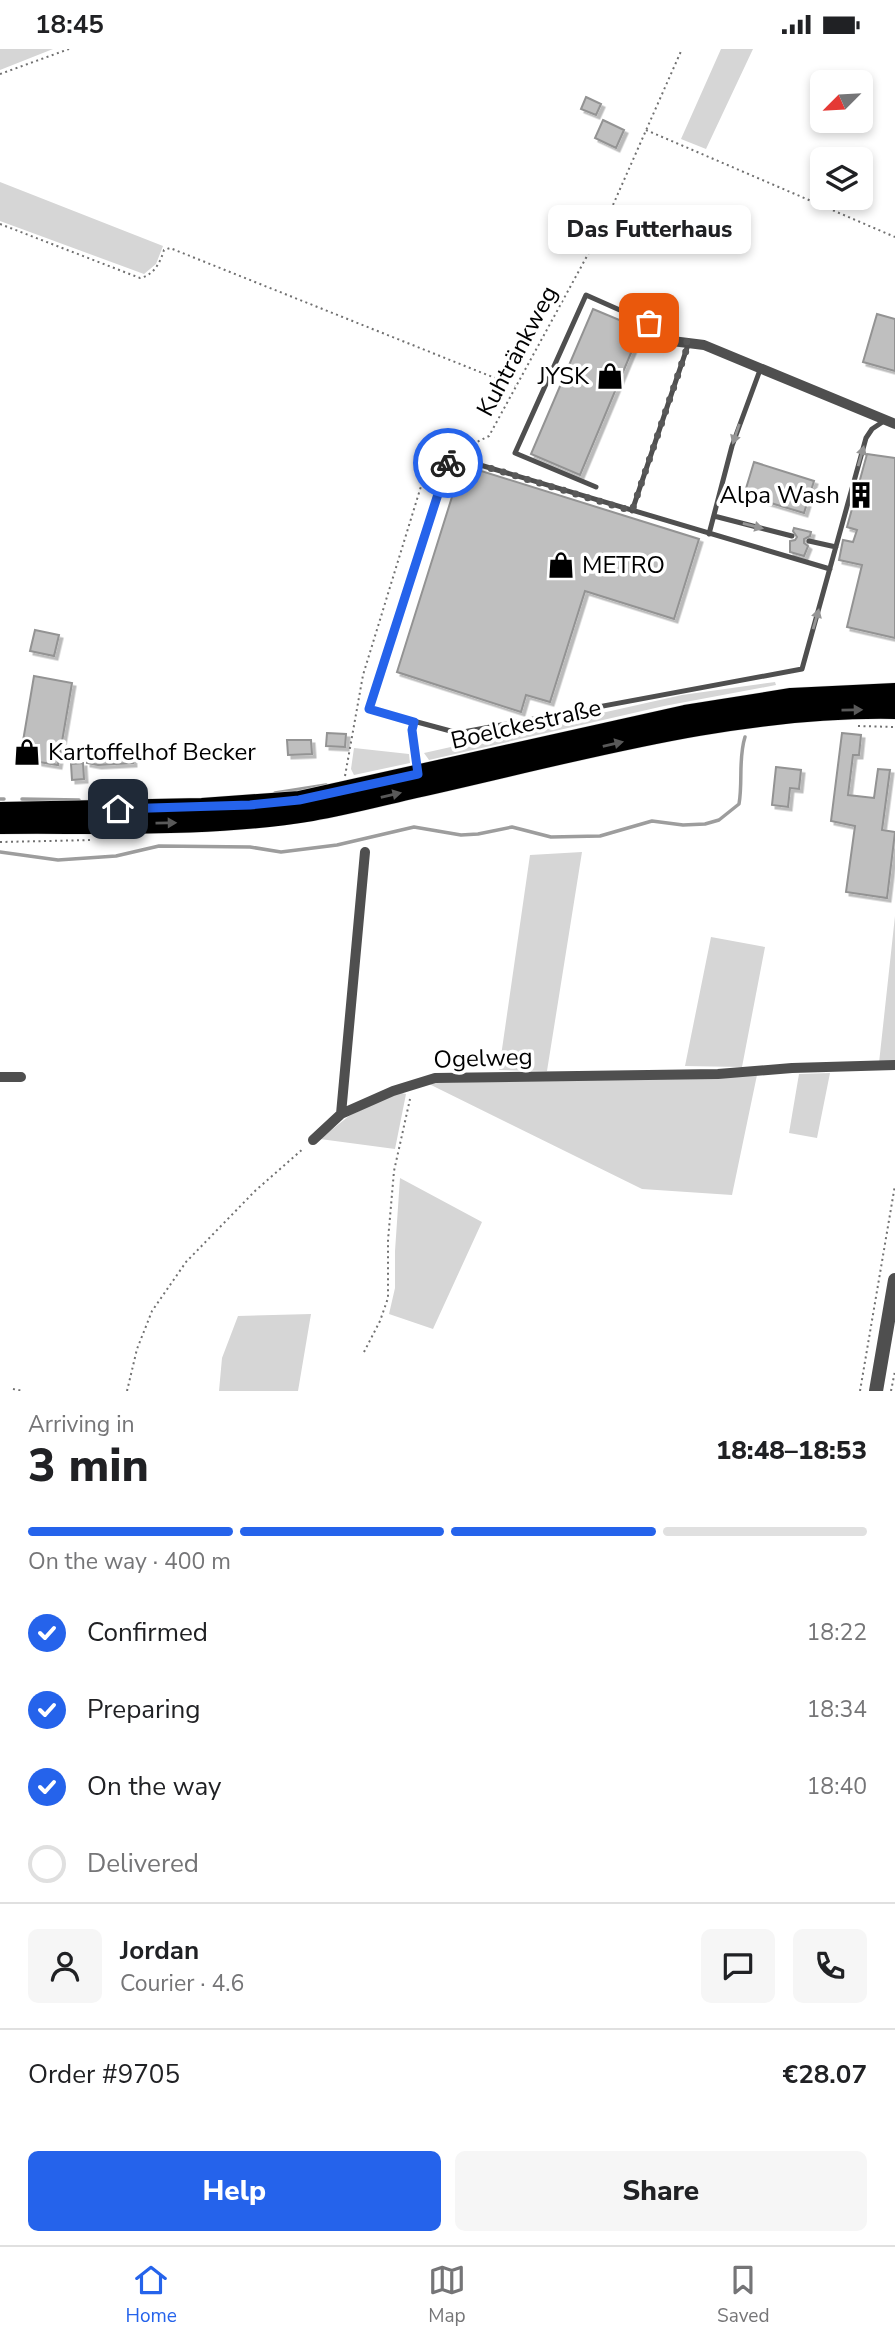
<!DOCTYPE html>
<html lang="en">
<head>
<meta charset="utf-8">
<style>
	body { margin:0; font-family:"Nunito Sans",sans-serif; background:#f6f6f6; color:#202124; height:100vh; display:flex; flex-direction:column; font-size:26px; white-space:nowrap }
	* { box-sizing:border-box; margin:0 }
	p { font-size:23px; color:#757577 }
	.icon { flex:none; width:38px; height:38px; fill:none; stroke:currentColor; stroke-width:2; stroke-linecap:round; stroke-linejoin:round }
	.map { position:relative; height:1342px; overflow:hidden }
	.details { display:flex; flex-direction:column; background:#fff; flex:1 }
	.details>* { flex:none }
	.needle { width:46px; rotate:246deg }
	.fabs { position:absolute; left:810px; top:21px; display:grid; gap:14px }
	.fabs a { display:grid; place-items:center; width:63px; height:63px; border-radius:10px; background:#fff; box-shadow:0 4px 10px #0003; font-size:35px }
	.pin { position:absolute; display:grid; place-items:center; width:60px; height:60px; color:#fff; margin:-30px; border-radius:14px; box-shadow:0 4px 10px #0006 }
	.courier { position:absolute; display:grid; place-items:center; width:70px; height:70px; margin:-35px; border:5px solid #2563eb; border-radius:50%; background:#fff; color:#222; box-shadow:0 2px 9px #0007 }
	.bubble { position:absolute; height:49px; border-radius:10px; background:#fff; box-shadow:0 4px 10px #0003; font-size:23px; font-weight:800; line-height:49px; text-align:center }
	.summary em { font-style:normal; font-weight:800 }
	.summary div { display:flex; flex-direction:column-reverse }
	.summary { display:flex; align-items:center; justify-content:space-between; height:119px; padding:0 28px }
	h1 { font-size:46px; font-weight:800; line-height:52px }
	.bar { display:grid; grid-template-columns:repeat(4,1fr); gap:10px 7px; align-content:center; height:84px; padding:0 28px }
	.bar i { height:9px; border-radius:5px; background:#e0e0e0 }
	.bar .current { background:#2563eb }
	.bar p { grid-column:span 4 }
	.line { display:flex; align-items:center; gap:18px; padding:0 28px; border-top:2px solid #e0e0e0 }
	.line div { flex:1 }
	.round { display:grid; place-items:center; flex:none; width:74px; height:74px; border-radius:10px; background:#f6f6f6 }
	ol { padding:0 28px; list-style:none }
	li { display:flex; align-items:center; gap:21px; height:77px }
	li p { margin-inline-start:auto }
	li .icon { padding:7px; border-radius:50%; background:#2563eb; color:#fff; stroke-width:4 }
	li:last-child { color:#757577 }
	li i { width:38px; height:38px; border:4px solid #e0e0e0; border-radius:50% }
	.action { display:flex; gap:14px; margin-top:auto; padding:14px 28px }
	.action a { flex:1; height:80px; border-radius:10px; background:#2563eb; color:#fff; font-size:28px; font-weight:800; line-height:80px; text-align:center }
	.action a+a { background:#f6f6f6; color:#202124 }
	.status { display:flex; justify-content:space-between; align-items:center; height:49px; padding:0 35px; background:#fff; direction:ltr }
	.status svg { height:19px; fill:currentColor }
	.tab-bar { display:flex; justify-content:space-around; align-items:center; height:98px; border-top:2px solid #e0e0e0; background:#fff; font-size:19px; color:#757577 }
	.tab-bar a { display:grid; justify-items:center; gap:4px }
	.tab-bar .current { color:#2563eb }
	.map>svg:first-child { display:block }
</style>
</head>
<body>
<div class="status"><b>18:45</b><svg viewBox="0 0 49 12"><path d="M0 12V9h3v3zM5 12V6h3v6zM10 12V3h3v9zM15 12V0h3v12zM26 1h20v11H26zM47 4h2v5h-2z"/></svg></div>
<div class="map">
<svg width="895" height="1342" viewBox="0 0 895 1342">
	<defs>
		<filter id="shadow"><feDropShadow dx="3.5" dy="3.5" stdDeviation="0" flood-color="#0004"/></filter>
	</defs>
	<rect width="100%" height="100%" fill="#fff"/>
	<path fill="#d6d6d6" d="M 0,0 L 53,0 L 0,21 Z
		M 721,0 L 753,0 L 706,100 L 681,90 Z
		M 0,133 L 163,197 L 156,215 L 144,225 L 0,172 Z
		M 775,633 L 776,636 L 664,657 L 429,711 L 424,704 L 682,646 Z
		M 354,699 L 409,705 L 410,714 L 354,726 L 351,720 Z
		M 582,803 L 547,1022 L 499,1021 L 530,806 Z
		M 895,867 L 895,1013 L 879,1014 Z
		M 711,888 L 765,898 L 742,1018 L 685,1017 Z
		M 830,1024 L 817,1089 L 789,1084 L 799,1025 Z
		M 757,1026 L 732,1146 L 642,1140 L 427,1034 Z
		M 397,1043 L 406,1045 L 395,1100 L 320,1090 L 349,1067 Z
		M 400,1129 L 482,1173 L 433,1280 L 389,1265 L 395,1239 L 395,1202 Z
		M 311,1265 L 298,1342 L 219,1342 L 222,1309 L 238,1267 Z"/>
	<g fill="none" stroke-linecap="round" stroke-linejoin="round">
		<path stroke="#9d9d9d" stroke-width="3.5" d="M 275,744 L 326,736
			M 0,750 L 4,750
			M 22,750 L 79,751
			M 95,751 L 107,751
			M 0,803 L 58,811 L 116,807 L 159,797 L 250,798 L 281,803 L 337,796 L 414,778 L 461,786 L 478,785 L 512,778 L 551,788 L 600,787 L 652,772 L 683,776 L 705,775 L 719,771 L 739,755 C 743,733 738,710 745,688"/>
	</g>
	<path fill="#bfbfbf" stroke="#939393" stroke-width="2" filter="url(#shadow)" d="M 586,48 L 601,55 L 596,66 L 581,60 Z
		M 603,71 L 624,81 L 616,99 L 595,89 Z
		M 593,260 L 641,280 L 580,426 L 531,405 Z
		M 877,265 L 895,270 L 895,322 L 863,313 Z
		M 867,405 L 895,409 L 895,589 L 847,578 L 862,516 L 839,511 L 843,491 L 853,493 L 857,481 L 847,478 Z
		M 754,413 L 814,432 L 804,464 L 744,446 Z
		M 462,416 L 699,490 L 674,570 L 585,542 L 550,653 L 526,646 L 521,663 L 397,623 Z
		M 794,479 L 811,483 L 810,487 L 804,490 L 804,494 L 808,497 L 804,507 L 790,503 L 790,492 L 795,491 L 797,488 L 793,482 Z
		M 35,581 L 59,586 L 54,607 L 30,602 Z
		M 34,627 L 72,634 L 58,716 L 20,710 Z
		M 327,684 L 346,685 L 345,698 L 326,697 Z
		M 842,684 L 861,686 L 859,706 L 853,706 L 848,746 L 874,749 L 878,720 L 890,721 L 882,781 L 895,783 L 887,849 L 846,843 L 855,777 L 831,772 Z
		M 287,691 L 311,691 L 312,705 L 288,706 Z
		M 132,698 L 133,714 L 98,716 L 87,714 L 89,699 Z
		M 83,714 L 84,730 L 72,731 L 71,715 Z
		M 776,718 L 801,721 L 799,740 L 790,739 L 788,758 L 772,756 Z"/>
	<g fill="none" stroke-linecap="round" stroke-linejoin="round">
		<defs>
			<path id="primary" d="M 0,762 L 202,758 L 299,751 L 685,665 L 791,648 L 895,643
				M 0,776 C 103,775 210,780 312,763 C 347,757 381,748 416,740 C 574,705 732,658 895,661"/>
		</defs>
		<use href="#primary" stroke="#dbdbdb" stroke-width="19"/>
		<path stroke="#717171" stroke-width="2" stroke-dasharray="2 3.5" stroke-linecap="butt" d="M 0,25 L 69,0
			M 646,81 L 895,188
			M 0,175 L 140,229 C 154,226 160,214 164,201 L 170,199 L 515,337
			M 858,677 L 895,678
			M 345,727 L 363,626 L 434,395 L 442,383 L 451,384 L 477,393 L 489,387 L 605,174 L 682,0
			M 0,793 L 93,791
			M 364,1303 L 380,1272 L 388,1249 L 388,1191 L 394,1122 L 410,1050
			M 13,1340 L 23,1342
			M 127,1342 L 137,1300 L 152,1262 L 186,1213 L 255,1142 L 304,1099
			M 860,1342 L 895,1136
			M 891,1342 L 895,1322"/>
		<path stroke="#4f4f4f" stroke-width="5" d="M 596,438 L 515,404 L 586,246 L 649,274 L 664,291
			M 632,462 L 689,293
			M 714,467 L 792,487
			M 709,485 L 732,397 L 760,321
			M 809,492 L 836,498
			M 830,520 L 450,407 L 369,660 L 458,684 L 802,620 L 866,389 L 872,380 L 884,372
			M 414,673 L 412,681 L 417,721"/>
		<path stroke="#4f4f4f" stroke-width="10" d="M 664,291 L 704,296 L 895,375
			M 365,803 L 341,1065 L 393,1042 L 435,1029 L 718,1025 L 792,1019 L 895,1016
			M 0,1028 L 21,1028
			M 313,1091 L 341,1065"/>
		<path stroke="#4f4f4f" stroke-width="14" d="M 876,1342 L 895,1231"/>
		<use href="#primary" stroke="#000" stroke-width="18"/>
	</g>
	<defs><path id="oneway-solid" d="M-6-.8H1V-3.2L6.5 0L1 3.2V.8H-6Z" transform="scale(1.75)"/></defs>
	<g fill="#959595">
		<use href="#oneway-solid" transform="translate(736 385) rotate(109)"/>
		<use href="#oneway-solid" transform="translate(861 407) rotate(-74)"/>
		<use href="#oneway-solid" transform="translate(753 477) rotate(14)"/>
		<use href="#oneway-solid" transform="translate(816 570) rotate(-74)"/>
	</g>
	<g fill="#595959">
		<use href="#oneway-solid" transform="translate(852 661) rotate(-1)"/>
		<use href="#oneway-solid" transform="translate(613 695) rotate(-13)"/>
		<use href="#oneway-solid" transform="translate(391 746) rotate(-13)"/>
		<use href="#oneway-solid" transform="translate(166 774) rotate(-1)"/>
	</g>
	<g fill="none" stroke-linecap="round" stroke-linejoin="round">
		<path stroke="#595959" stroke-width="7" stroke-dasharray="0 12.6" d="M 448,414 L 450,407 L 632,462 L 689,293 L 664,291 L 649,274"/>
		<path stroke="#2563eb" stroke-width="9" d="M 118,760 L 250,756 L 299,751 L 418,725 L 412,681 L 414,673 L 369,660 L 448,414"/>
	</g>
	<defs>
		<symbol id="shop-bare" viewBox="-9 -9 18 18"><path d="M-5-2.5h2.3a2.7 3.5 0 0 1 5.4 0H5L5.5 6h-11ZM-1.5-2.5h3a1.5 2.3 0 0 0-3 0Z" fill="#000" stroke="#fff" stroke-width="2.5" paint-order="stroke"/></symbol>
		<symbol id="building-bare" viewBox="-9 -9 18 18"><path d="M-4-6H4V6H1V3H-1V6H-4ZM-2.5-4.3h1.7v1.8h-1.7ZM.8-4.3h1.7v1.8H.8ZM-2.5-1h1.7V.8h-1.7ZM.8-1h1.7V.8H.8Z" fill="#000" stroke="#fff" stroke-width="2.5" paint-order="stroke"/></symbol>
	</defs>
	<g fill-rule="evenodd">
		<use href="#shop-bare" x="591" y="308" width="38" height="38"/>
		<use href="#building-bare" x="842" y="427" width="38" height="38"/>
		<use href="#shop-bare" x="542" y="497" width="38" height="38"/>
		<use href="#shop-bare" x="8" y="684" width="38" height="38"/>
	</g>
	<g text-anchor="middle" stroke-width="7" stroke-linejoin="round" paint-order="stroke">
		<g font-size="24" fill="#000" stroke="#fff">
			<text transform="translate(517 302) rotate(-62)" y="8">Kuhtränkweg</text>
			<text transform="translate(526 675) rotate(-13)" y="8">Boelckestraße</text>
			<text transform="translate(483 1009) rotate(-2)" y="8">Ogelweg</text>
		</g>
		<g font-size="24" fill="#000" stroke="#fff" text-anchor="end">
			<text x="589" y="335">JYSK</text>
			<text x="840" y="454">Alpa Wash</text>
			<text x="582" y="524" text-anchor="start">METRO</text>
			<text x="48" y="711" text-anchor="start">Kartoffelhof Becker</text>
		</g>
	</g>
</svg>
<div class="fabs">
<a><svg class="needle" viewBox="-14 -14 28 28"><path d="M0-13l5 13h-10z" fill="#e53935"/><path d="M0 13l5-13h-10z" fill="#757577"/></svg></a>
<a><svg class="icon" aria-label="layers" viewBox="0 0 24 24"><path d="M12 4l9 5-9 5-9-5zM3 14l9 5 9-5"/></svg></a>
</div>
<div class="pin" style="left:649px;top:274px;background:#ea580c"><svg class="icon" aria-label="bag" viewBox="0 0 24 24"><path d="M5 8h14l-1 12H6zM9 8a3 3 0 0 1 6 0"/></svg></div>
<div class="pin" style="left:118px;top:760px;background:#1f2937"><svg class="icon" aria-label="home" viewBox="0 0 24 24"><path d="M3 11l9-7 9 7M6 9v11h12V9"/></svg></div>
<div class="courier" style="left:448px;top:414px"><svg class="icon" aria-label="bike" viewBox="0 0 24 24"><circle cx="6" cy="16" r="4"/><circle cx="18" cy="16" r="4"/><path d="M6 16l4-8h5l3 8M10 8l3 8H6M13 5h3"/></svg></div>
<div class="bubble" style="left:548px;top:156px;width:203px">Das Futterhaus</div>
</div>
<section class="details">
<div class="summary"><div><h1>3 min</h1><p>Arriving in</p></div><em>18:48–18:53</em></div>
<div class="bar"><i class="current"></i><i class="current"></i><i class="current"></i><i></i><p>On the way · 400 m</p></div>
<ol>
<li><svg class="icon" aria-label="check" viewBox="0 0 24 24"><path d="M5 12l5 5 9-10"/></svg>Confirmed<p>18:22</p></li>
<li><svg class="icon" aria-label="check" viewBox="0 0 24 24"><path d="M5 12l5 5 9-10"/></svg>Preparing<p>18:34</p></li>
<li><svg class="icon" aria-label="check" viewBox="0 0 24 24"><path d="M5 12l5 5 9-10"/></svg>On the way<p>18:40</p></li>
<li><i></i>Delivered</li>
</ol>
<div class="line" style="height:126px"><a class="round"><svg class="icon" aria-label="person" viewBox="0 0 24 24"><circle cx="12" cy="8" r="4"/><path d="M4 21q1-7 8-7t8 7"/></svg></a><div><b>Jordan</b><p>Courier · 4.6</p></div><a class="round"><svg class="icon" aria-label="chat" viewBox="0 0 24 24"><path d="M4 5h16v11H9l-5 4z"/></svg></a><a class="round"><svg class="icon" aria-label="phone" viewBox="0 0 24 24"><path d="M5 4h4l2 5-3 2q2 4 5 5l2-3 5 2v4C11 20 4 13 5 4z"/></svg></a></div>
<div class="line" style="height:91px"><div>Order #9705</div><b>€28.07</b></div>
<div class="action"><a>Help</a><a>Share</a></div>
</section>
<nav class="tab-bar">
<a class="current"><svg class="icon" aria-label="home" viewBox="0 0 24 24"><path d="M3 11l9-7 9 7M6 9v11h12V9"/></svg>Home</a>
<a><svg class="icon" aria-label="map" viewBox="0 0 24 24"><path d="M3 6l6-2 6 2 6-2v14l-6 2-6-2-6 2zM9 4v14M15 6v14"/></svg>Map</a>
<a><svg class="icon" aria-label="saved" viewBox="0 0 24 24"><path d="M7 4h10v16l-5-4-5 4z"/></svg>Saved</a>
</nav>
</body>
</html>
